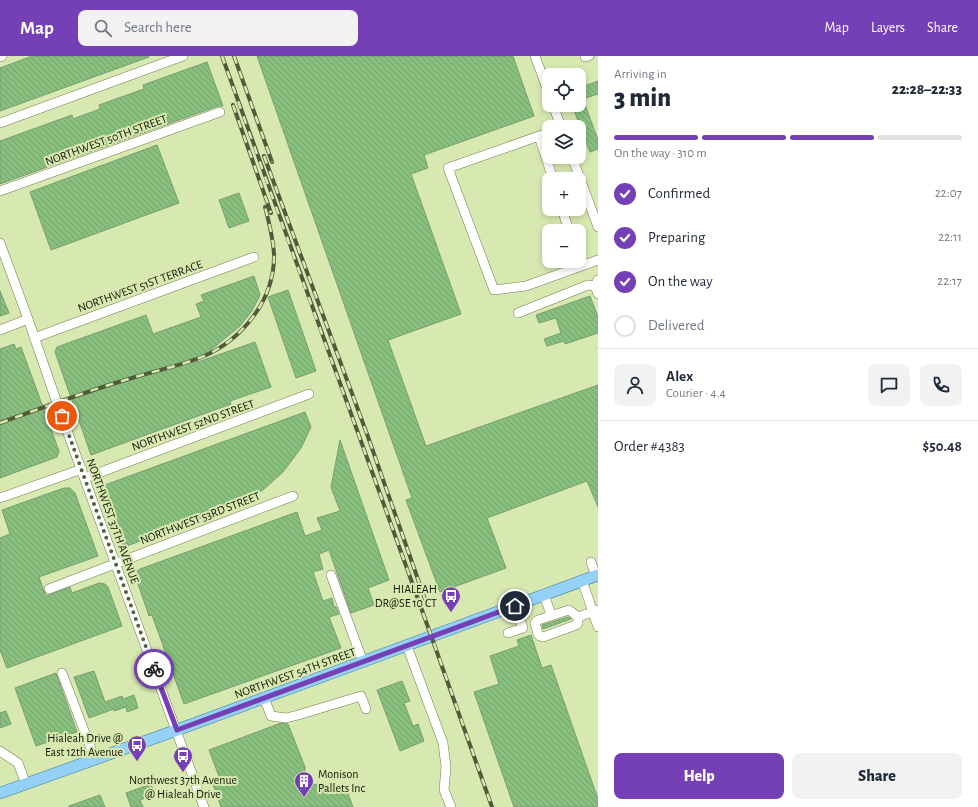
<!DOCTYPE html>
<html lang="en">
<head>
<meta charset="utf-8">
<style>
	body { margin:0; font-family:"Alegreya Sans",sans-serif; background:#f2f2f3; color:#1f2937; height:100vh; display:flex; flex-direction:column; font-size:15px; white-space:nowrap }
	* { box-sizing:border-box; margin:0 }
	p { font-size:13px; color:#747a83 }
	.icon { flex:none; width:22px; height:22px; fill:none; stroke:currentColor; stroke-width:2; stroke-linecap:round; stroke-linejoin:round }
	.map { position:relative; flex:1; overflow:hidden }
	.panel { display:flex; flex-direction:column; background:#fff; width:380px }
	.panel>* { flex:none }
	.buttons { position:absolute; left:542px; top:12px; display:grid; gap:8px }
	.buttons a { display:grid; place-items:center; width:44px; height:44px; border-radius:8px; background:#fff; box-shadow:0 2px 6px #0003; font-size:20px }
	.pin { position:absolute; display:grid; place-items:center; width:34px; height:34px; color:#fff; margin:-17px; border:2px solid #fff; border-radius:50%; box-shadow:0 1px 4px #0007 }
	.courier { position:absolute; display:grid; place-items:center; width:40px; height:40px; margin:-20px; border:3px solid #753fb6; border-radius:50%; background:#fff; color:#222; box-shadow:0 1px 5px #0007 }
	.headline em { font-style:normal; font-weight:800 }
	.headline div { display:flex; flex-direction:column-reverse }
	.headline { display:flex; align-items:center; justify-content:space-between; height:68px; padding:0 16px }
	h1 { font-size:26px; font-weight:800; line-height:30px }
	.bar { display:grid; grid-template-columns:repeat(4,1fr); gap:6px 4px; align-content:center; height:48px; padding:0 16px }
	.bar i { height:5px; border-radius:3px; background:#e0e1e3 }
	.bar .current { background:#753fb6 }
	.bar p { grid-column:span 4 }
	.line { display:flex; align-items:center; gap:10px; padding:0 16px; border-top:1px solid #e0e1e3 }
	.line div { flex:1 }
	.round { display:grid; place-items:center; flex:none; width:42px; height:42px; border-radius:8px; background:#f2f2f3 }
	ol { padding:0 16px; list-style:none }
	li { display:flex; align-items:center; gap:12px; height:44px }
	li p { margin-inline-start:auto }
	li .icon { padding:4px; border-radius:50%; background:#753fb6; color:#fff; stroke-width:4 }
	li:last-child { color:#747a83 }
	li i { width:22px; height:22px; border:2px solid #e0e1e3; border-radius:50% }
	.action { display:flex; gap:8px; margin-top:auto; padding:8px 16px }
	.action a { flex:1; height:46px; border-radius:8px; background:#753fb6; color:#fff; font-size:16px; font-weight:800; line-height:46px; text-align:center }
	.action a+a { background:#f2f2f3; color:#1f2937 }
	header { display:flex; align-items:center; gap:24px; box-sizing:border-box; height:56px; padding:0 20px; background:#753fb6; color:#fff }
	header strong { font-size:19px }
	nav { display:flex; gap:22px; margin-inline-start:auto; font-size:14px }
	.search { width:280px; height:36px; background:#f2f2f3; display:flex; align-items:center; gap:10px; box-sizing:border-box; padding:0 14px; border-radius:8px; color:#747a83; font-size:15px }
	main { display:flex; flex:1; min-height:0 }
	.map>svg:first-child { display:block }
</style>
</head>
<body>
<header>
<strong>Map</strong>
<div class="search"><svg class="icon" aria-label="search" viewBox="0 0 24 24"><circle cx="10" cy="10" r="6"/><path d="M15 15l6 6"/></svg>Search here</div>
<nav><a>Map</a><a>Layers</a><a>Share</a></nav>
</header>
<main>
<div class="map">
<svg width="598" height="751" viewBox="0 0 598 751">
	<defs>
		<pattern id="building-back-hatch" width="6" height="6" patternUnits="userSpaceOnUse"><rect width="6" height="6" fill="#88bf7e"/><path d="M-1 5l2 2M0 0l6 6M5-1l2 2" fill="none" stroke="#74a36b"/></pattern>
	</defs>
	<rect width="100%" height="100%" fill="#d8e8b1"/>
	<path fill="url(#building-back-hatch)" stroke="#7a9e73" d="M 32,0 L 149,0 L 149,1 L 0,55 L 0,12 Z
		M 257,0 L 513,0 L 534,60 L 424,99 L 428,112 L 411,118 L 461,258 L 388,284 L 426,390 L 598,329 L 598,451 L 587,425 L 487,462 L 506,512 L 440,536 L 406,444 L 412,442 Z
		M 207,6 L 223,50 L 218,50 L 0,128 L 0,85 L 72,59 L 73,63 L 100,53 L 99,49 L 144,33 L 143,29 Z
		M 598,25 L 598,38 L 583,43 L 598,84 L 598,93 L 590,96 L 572,49 L 579,49 L 579,32 Z
		M 157,89 L 179,147 L 51,194 L 30,136 Z
		M 239,137 L 249,165 L 229,172 L 219,144 Z
		M 254,220 L 260,239 L 252,255 L 240,270 L 195,307 L 255,286 L 271,331 L 230,345 L 231,348 L 91,399 L 55,296 L 57,291 L 146,259 L 153,278 L 201,261 L 196,248 L 204,245 L 201,239 Z
		M 288,234 L 316,315 L 296,322 L 268,241 Z
		M 0,235 L 9,257 L 0,260 Z
		M 590,240 L 598,261 L 598,277 L 565,288 L 564,285 L 547,290 L 544,283 L 561,277 L 556,262 L 539,267 L 536,259 Z
		M 14,288 L 16,293 L 21,291 L 59,395 L 57,401 L 0,422 L 0,293 Z
		M 305,356 L 311,371 L 301,392 L 283,416 L 263,434 L 241,447 L 124,491 L 102,430 Z
		M 340,384 L 389,524 L 368,532 L 374,549 L 351,557 L 329,494 L 319,498 L 323,513 L 313,516 L 323,545 L 332,542 L 334,551 L 336,551 L 339,558 L 329,561 L 341,592 L 184,648 L 152,559 L 149,560 L 136,522 L 135,519 L 137,515 L 140,513 L 297,456 L 305,480 L 322,474 L 317,462 L 340,455 L 331,431 Z
		M 64,432 L 70,432 L 75,437 L 98,500 L 39,521 L 44,535 L 46,540 L 70,531 L 72,537 L 99,527 L 105,528 L 108,531 L 122,570 L 7,612 L 0,594 L 0,482 L 10,478 L 2,454 Z
		M 568,561 L 571,563 L 543,573 L 542,569 Z
		M 531,579 L 542,612 L 551,609 L 598,743 L 598,751 L 514,751 L 474,636 L 499,628 L 490,600 L 519,590 L 517,584 Z
		M 94,615 L 105,646 L 122,640 L 123,643 L 134,639 L 138,652 L 127,656 L 126,651 L 114,655 L 114,653 L 89,662 L 74,621 Z
		M 56,617 L 77,676 L 36,690 L 15,632 Z
		M 402,625 L 410,645 L 404,647 L 413,670 L 418,668 L 424,685 L 400,695 L 377,634 Z
		M 6,655 L 11,668 L 0,672 L 0,657 Z
		M 281,667 L 288,668 L 305,711 L 304,729 L 322,728 L 346,732 L 353,751 L 221,751 L 212,726 L 220,723 L 209,694 Z
		M 151,728 L 155,738 L 140,744 L 143,751 L 131,751 L 126,737 Z
		M 100,739 L 105,751 L 69,751 L 69,750 Z"/>
	<g fill="none" stroke-linecap="round" stroke-linejoin="round">
		<defs>
			<path id="minor" d="M 535,0 L 549,38
				M 0,1 L 2,0
				M 585,1 L 589,0
				M 553,49 L 561,71
				M 0,67 L 183,0
				M 539,80 L 549,77
				M 572,101 L 598,171
				M 553,123 L 539,80 L 448,112 L 494,234 L 526,230 L 598,204
				M 0,135 L 220,56
				M 562,153 L 569,175
				M 0,187 L 28,263 L 57,347 L 204,751
				M 598,224 L 595,230 L 598,238
				M 518,257 L 588,229 L 595,230
				M 0,274 L 28,263
				M 34,282 L 254,201
				M 85,422 L 309,338
				M 0,442 L 82,413
				M 591,506 L 596,520
				M 331,519 L 363,606
				M 582,524 L 598,571
				M 49,533 L 293,440
				M 544,538 L 551,559
				M 578,561 L 578,567 L 576,569 L 543,581 L 540,580 L 538,578 L 535,567 L 538,564 L 569,554 L 578,561 L 598,554
				M 508,577 L 523,572 L 515,550
				M 407,590 L 443,687 L 446,711 L 444,734 L 451,751
				M 62,617 L 95,703
				M 264,641 L 271,660 L 286,662 L 298,659 L 361,640 L 366,653
				M 0,695 L 18,707 L 26,728"/>
			<path id="major" d="M 0,737 L 177,674 L 598,519"/>
		</defs>
		<use href="#minor" stroke="#707d4a" stroke-width="10"/>
		<use href="#major" stroke="#3a7c9f" stroke-width="12"/>
		<use href="#minor" stroke="#fff" stroke-width="9"/>
		<use href="#major" stroke="#95d1f7" stroke-width="11"/>
		<defs>
			<path id="rail" d="M 222,0 C 311,251 404,500 492,751
				M 234,0 L 272,106
				M 233,49 L 271,157
				M 264,100 L 367,378 L 427,549
				M 0,367 C 44,351 87,335 132,322 C 155,315 179,310 202,301 C 242,284 275,244 274,198 C 273,182 269,166 265,151"/>
		</defs>
		<use href="#rail" stroke="#515a3b" stroke-width="4"/>
		<use href="#rail" stroke="#d8e8b1" stroke-width="2.5" stroke-dasharray="8" stroke-linecap="butt"/>
	</g>
	<g fill="none" stroke-linecap="round" stroke-linejoin="round">
		<path stroke="#576041" stroke-width="4" stroke-dasharray="0 7.2" d="M 62,360 L 154,613"/>
		<path stroke="#753fb6" stroke-width="5" d="M 154,613 L 177,674 L 515,550"/>
	</g>
	<defs>
		<symbol id="bus-pin" viewBox="-11 -11 22 30"><path d="M0 17L-7.5 6A9.5 9.5 0 1 1 7.5 6Z" fill="#753fb6" stroke="#d8e8b1"/><path d="M-5-6H5V4H4V6H2V4H-2V6H-4V4H-5ZM-3.5-4V0h7V-4ZM-3.5 1.2v1.5H-2V1.2ZM2 1.2v1.5H3.5V1.2Z" fill="#fff"/></symbol>
		<symbol id="building-pin" viewBox="-11 -11 22 30"><path d="M0 17L-7.5 6A9.5 9.5 0 1 1 7.5 6Z" fill="#753fb6" stroke="#d8e8b1"/><path d="M-4-6H4V6H1V3H-1V6H-4ZM-2.5-4.3h1.7v1.8h-1.7ZM.8-4.3h1.7v1.8H.8ZM-2.5-1h1.7V.8h-1.7ZM.8-1h1.7V.8H.8Z" fill="#fff"/></symbol>
	</defs>
	<g fill-rule="evenodd">
		<use href="#bus-pin" x="440" y="529" width="22" height="30"/>
		<use href="#bus-pin" x="126" y="678" width="22" height="30"/>
		<use href="#bus-pin" x="172" y="689" width="22" height="30"/>
		<use href="#building-pin" x="293" y="714" width="22" height="30"/>
	</g>
	<g text-anchor="middle" stroke-width="4" stroke-linejoin="round" paint-order="stroke">
		<g font-size="12" fill="#121704" stroke="#d8e8b1">
			<text transform="translate(106 84) rotate(-20)" y="4">NORTHWEST 50TH STREET</text>
			<text transform="translate(140 230) rotate(-20)" y="4">NORTHWEST 51ST TERRACE</text>
			<text transform="translate(193 369) rotate(-20)" y="4">NORTHWEST 52ND STREET</text>
			<text transform="translate(200 462) rotate(-21)" y="4">NORTHWEST 53RD STREET</text>
			<text transform="translate(113 465) rotate(70)" y="4">NORTHWEST 37TH AVENUE</text>
			<text transform="translate(295 617) rotate(-20)" y="4">NORTHWEST 54TH STREET</text>
		</g>
		<g font-size="12" fill="#121704" stroke="#d8e8b1" text-anchor="end">
			<text x="437" y="537">HIALEAH<tspan x="437" dy="14">DR@SE 10 CT</tspan></text>
			<text x="123" y="686">Hialeah Drive @<tspan x="123" dy="14">East 12th Avenue</tspan></text>
			<text x="318" y="722" text-anchor="start">Monison<tspan x="318" dy="14">Pallets Inc</tspan></text>
			<text x="183" y="728" text-anchor="middle">Northwest 37th Avenue<tspan x="183" dy="14">@ Hialeah Drive</tspan></text>
		</g>
	</g>
</svg>
<div class="buttons">
<a><svg class="icon" aria-label="locate" viewBox="0 0 24 24"><circle cx="12" cy="12" r="6"/><path d="M12 2v4M12 18v4M2 12h4M18 12h4"/></svg></a>
<a><svg class="icon" aria-label="layers" viewBox="0 0 24 24"><path d="M12 4l9 5-9 5-9-5zM3 14l9 5 9-5"/></svg></a>
<a>+</a>
<a>−</a>
</div>
<div class="pin" style="left:62px;top:360px;background:#ea580c"><svg class="icon" aria-label="bag" viewBox="0 0 24 24"><path d="M5 8h14l-1 12H6zM9 8a3 3 0 0 1 6 0"/></svg></div>
<div class="pin" style="left:515px;top:550px;background:#1f2937"><svg class="icon" aria-label="home" viewBox="0 0 24 24"><path d="M3 11l9-7 9 7M6 9v11h12V9"/></svg></div>
<div class="courier" style="left:154px;top:613px"><svg class="icon" aria-label="bike" viewBox="0 0 24 24"><circle cx="6" cy="16" r="4"/><circle cx="18" cy="16" r="4"/><path d="M6 16l4-8h5l3 8M10 8l3 8H6M13 5h3"/></svg></div>
</div>
<section class="panel">
<div class="headline"><div><h1>3 min</h1><p>Arriving in</p></div><em>22:28–22:33</em></div>
<div class="bar"><i class="current"></i><i class="current"></i><i class="current"></i><i></i><p>On the way · 310 m</p></div>
<ol>
<li><svg class="icon" aria-label="check" viewBox="0 0 24 24"><path d="M5 12l5 5 9-10"/></svg>Confirmed<p>22:07</p></li>
<li><svg class="icon" aria-label="check" viewBox="0 0 24 24"><path d="M5 12l5 5 9-10"/></svg>Preparing<p>22:11</p></li>
<li><svg class="icon" aria-label="check" viewBox="0 0 24 24"><path d="M5 12l5 5 9-10"/></svg>On the way<p>22:17</p></li>
<li><i></i>Delivered</li>
</ol>
<div class="line" style="height:72px"><a class="round"><svg class="icon" aria-label="person" viewBox="0 0 24 24"><circle cx="12" cy="8" r="4"/><path d="M4 21q1-7 8-7t8 7"/></svg></a><div><b>Alex</b><p>Courier · 4.4</p></div><a class="round"><svg class="icon" aria-label="chat" viewBox="0 0 24 24"><path d="M4 5h16v11H9l-5 4z"/></svg></a><a class="round"><svg class="icon" aria-label="phone" viewBox="0 0 24 24"><path d="M5 4h4l2 5-3 2q2 4 5 5l2-3 5 2v4C11 20 4 13 5 4z"/></svg></a></div>
<div class="line" style="height:52px"><div>Order #4383</div><b>$50.48</b></div>
<div class="action"><a>Help</a><a>Share</a></div>
</section>
</main>
</body>
</html>
